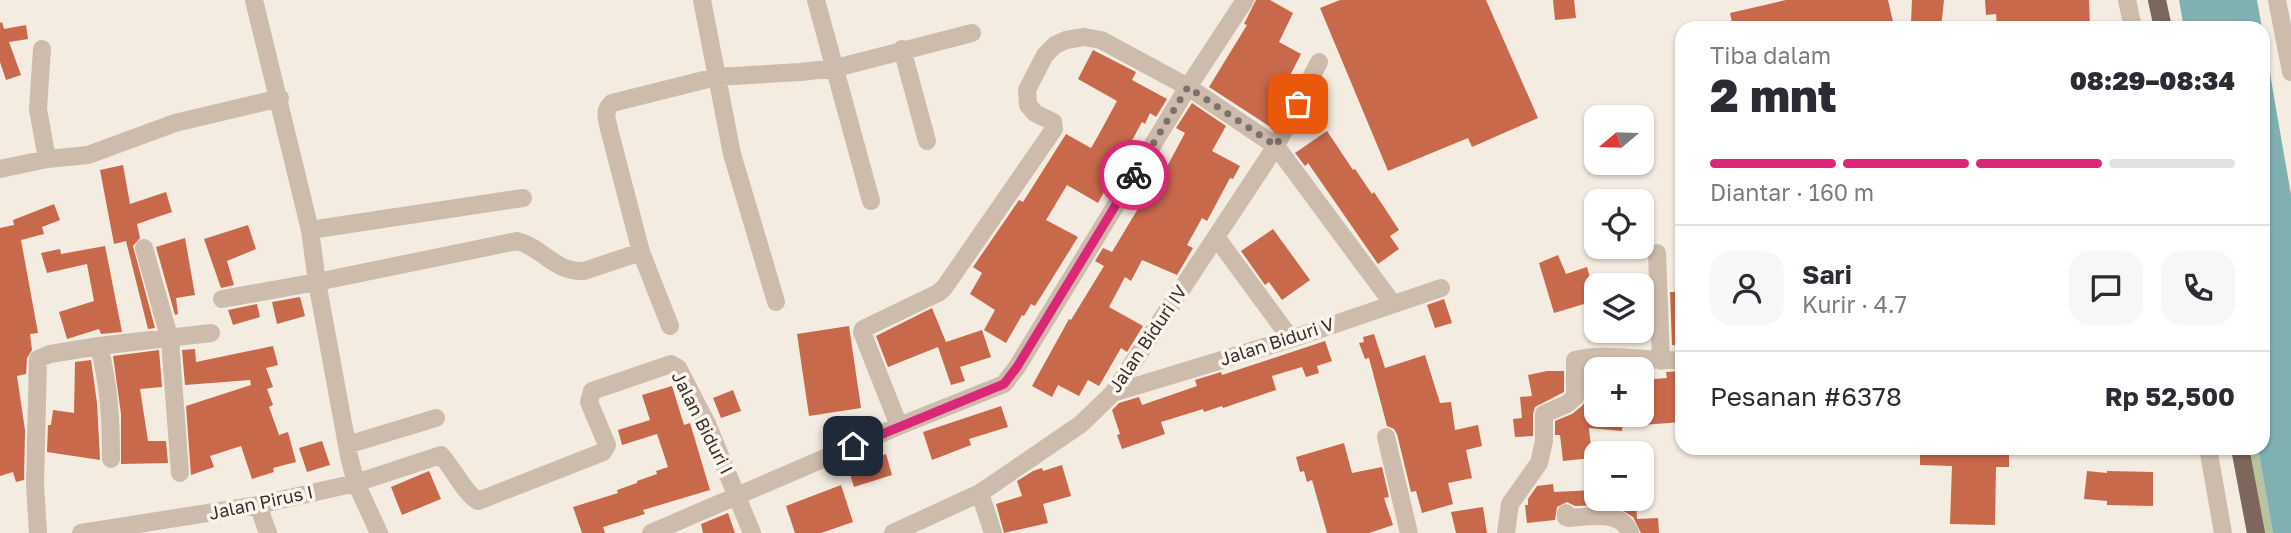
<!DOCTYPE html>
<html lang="id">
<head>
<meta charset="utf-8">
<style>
	body { margin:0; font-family:"Golos Text",sans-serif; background:#f7f7f7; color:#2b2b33; height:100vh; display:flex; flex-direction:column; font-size:26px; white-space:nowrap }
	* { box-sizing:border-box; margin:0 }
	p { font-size:23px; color:#7c7c81 }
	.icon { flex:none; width:38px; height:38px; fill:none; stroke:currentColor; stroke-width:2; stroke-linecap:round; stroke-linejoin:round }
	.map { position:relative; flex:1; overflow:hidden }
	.sheet { position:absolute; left:1675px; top:21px; width:595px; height:434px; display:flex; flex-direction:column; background:#fff; border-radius:21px; box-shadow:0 2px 5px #0004 }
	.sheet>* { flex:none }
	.needle { width:46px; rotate:251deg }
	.fabs { position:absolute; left:1584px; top:105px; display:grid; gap:14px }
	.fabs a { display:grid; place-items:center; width:70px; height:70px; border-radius:14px; background:#fff; box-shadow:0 2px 5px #0004; font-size:35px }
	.pin { position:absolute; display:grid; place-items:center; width:60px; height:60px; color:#fff; margin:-30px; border-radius:14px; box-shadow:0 4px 10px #0006 }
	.courier { position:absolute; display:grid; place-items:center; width:70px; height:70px; margin:-35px; border:5px solid #db2777; border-radius:50%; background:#fff; color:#222; box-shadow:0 2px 9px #0007 }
	.summary em { font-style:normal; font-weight:800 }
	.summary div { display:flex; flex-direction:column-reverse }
	.summary { display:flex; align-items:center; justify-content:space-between; height:119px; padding:0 35px }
	h1 { font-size:46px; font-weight:800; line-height:52px }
	.bar { display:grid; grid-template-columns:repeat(4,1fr); gap:10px 7px; align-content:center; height:84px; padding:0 35px }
	.bar i { height:9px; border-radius:5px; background:#e1e1e2 }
	.bar .current { background:#db2777 }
	.bar p { grid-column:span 4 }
	.line { display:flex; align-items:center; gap:18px; padding:0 35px; border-top:2px solid #e1e1e2 }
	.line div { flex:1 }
	.round { display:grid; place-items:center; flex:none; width:74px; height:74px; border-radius:21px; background:#f7f7f7 }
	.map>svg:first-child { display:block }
</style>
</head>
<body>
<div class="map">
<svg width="2291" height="533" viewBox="0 0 2291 533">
	<rect width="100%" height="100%" fill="#f4ebe1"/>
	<path fill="#b8c4a0" d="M 2240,448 L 2258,448 L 2273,533 L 2256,533 Z"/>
	<path fill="#7fb0b2" d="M 2179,0 L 2257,0 L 2262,28 L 2184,28 Z
		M 2263,33 L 2291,195 L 2291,533 L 2273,533 L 2258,448 L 2263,448 Z"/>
	<path fill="#c8694b" d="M 1256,0 L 1270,0 L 1293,13 L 1279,42 L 1301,54 L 1279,97 L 1286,101 L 1272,128 L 1209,87 L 1247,25 L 1244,24 Z
		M 1340,0 L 1486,0 L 1538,118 L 1472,147 L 1468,138 L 1388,171 L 1320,8 Z
		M 1553,0 L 1574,0 L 1576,18 L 1555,20 Z
		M 1786,0 L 1888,0 L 1894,26 L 1733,28 L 1730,13 Z
		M 1912,0 L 1944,0 L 1941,28 L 1918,28 L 1919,21 L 1911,22 Z
		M 1985,0 L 2089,0 L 2090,28 L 1997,28 L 1996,14 L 1986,15 Z
		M 2,22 L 4,29 L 26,25 L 28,39 L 9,42 L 21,75 L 6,80 L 0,62 L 0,23 Z
		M 1093,50 L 1136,72 L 1132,80 L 1167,99 L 1156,117 L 1150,113 L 1145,124 L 1142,122 L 1098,203 L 1067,185 L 1046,220 L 1078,237 L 1035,306 L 1031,304 L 1024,316 L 1022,315 L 1006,343 L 984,330 L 995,310 L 970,294 L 982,273 L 973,267 L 1019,200 L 1023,202 L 1066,134 L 1091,148 L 1098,136 L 1117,101 L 1078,79 Z
		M 1192,103 L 1226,126 L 1212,151 L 1240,166 L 1233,179 L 1230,178 L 1207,221 L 1202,218 L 1187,245 L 1193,248 L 1177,275 L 1142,260 L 1131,281 L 1125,277 L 1109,307 L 1143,326 L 1127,352 L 1121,348 L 1099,386 L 1088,380 L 1079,396 L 1058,385 L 1052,397 L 1032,386 L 1069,319 L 1071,320 L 1104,266 L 1095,261 L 1103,248 L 1112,252 L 1160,172 L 1163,174 L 1185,133 L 1176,128 Z
		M 1327,131 L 1353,170 L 1355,169 L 1372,194 L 1374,192 L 1399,230 L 1390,236 L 1399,249 L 1378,264 L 1308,163 L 1305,166 L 1295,153 Z
		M 123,165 L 130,204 L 166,192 L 172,212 L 137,224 L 140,238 L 133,246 L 155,328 L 148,329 L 126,241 L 114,244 L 100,170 Z
		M 54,204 L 60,220 L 42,227 L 44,234 L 21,240 L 38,333 L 30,334 L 32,350 L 27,358 L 26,374 L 17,376 L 25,430 L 24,480 L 16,482 L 13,472 L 0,476 L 0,228 L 14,225 L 13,220 Z
		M 248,225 L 256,249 L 227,261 L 234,285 L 221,288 L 204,239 Z
		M 1273,229 L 1310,280 L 1282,300 L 1269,282 L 1265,285 L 1241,251 Z
		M 185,238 L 195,295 L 176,298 L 178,314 L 175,315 L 156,247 Z
		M 105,246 L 122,332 L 101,334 L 99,329 L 67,339 L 59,312 L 94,301 L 87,264 L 47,273 L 41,253 L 60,249 L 61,254 Z
		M 1558,255 L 1566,274 L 1587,267 L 1593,289 L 1596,289 L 1596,330 L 1591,331 L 1584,304 L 1554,313 L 1539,263 Z
		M 1670,292 L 1682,292 L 1682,346 L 1672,345 Z
		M 300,297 L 305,316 L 277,324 L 272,302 Z
		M 1444,299 L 1452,323 L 1435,328 L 1427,305 Z
		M 257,304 L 260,317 L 233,325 L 228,310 Z
		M 932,308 L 946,342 L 982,330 L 991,357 L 960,367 L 965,381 L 951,385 L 938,347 L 888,367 L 876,336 Z
		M 849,326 L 861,408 L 809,416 L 797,334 Z
		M 1374,334 L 1385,368 L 1425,355 L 1440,403 L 1451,402 L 1455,430 L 1478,425 L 1482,446 L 1466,450 L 1472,478 L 1448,483 L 1453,504 L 1422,513 L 1416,491 L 1411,492 L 1397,434 L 1394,429 L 1387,426 L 1369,358 L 1365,359 L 1359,343 L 1364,342 L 1363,337 Z
		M 1325,341 L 1332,361 L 1317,366 L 1319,373 L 1306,377 L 1302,367 L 1272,376 L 1276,390 L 1223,408 L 1222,406 L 1204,412 L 1203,409 L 1161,422 L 1165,434 L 1122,449 L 1117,435 L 1120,434 L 1112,410 L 1119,403 L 1139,397 L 1142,405 L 1197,386 L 1195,380 L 1221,372 L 1222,375 Z
		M 273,346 L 278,365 L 266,368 L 273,387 L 267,389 L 273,405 L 269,407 L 279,435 L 288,432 L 296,462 L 273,468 L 274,472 L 252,479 L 241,446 L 210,456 L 214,467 L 191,475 L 186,406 L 251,385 L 250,380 L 185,385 L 182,350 L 195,349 L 196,362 Z
		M 159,350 L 162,387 L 140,389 L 148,441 L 166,441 L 168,463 L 121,464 L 121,414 L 113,356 Z
		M 91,360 L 97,403 L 100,460 L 47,452 L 48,425 L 51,425 L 53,410 L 74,413 L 75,362 Z
		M 1596,370 L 1596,415 L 1623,415 L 1622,431 L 1589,428 L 1592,458 L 1563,461 L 1560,435 L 1555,435 L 1555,421 L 1572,414 L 1583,405 L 1586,398 L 1586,371 Z
		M 1547,371 L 1564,371 L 1564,392 L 1535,407 L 1533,414 L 1533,436 L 1515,437 L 1513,419 L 1522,418 L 1520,397 L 1532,396 L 1528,375 Z
		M 1682,371 L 1682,422 L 1642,425 L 1642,380 L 1667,378 L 1666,372 Z
		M 672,386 L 684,425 L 690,423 L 710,490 L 643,510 L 645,514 L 603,527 L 605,533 L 582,533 L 573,507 L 618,493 L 617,490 L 637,483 L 637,481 L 657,474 L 656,471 L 668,467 L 657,434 L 622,445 L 618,430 L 650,420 L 642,395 Z
		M 733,390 L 741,411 L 721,418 L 713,398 Z
		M 1001,406 L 1008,427 L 969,439 L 971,445 L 932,460 L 923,432 Z
		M 322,441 L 330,465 L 307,472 L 299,448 Z
		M 1344,443 L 1352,473 L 1382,467 L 1389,497 L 1384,498 L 1393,525 L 1369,533 L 1327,533 L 1312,480 L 1307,482 L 1304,471 L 1300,472 L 1296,457 Z
		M 1920,448 L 2009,448 L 2009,467 L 1996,467 L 1995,525 L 1950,524 L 1952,466 L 1920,465 Z
		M 886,454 L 892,475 L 854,487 L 848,468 Z
		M 1062,465 L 1071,496 L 1043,504 L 1048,523 L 1004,533 L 996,504 L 1022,496 L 1017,481 L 1033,471 L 1042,468 L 1043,471 Z
		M 429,471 L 441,499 L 402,515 L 391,487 Z
		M 2087,471 L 2107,473 L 2107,471 L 2153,472 L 2153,506 L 2107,505 L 2107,501 L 2084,499 Z
		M 1553,484 L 1554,492 L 1596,490 L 1596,499 L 1636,499 L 1637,519 L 1658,518 L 1659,533 L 1641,533 L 1633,517 L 1617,507 L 1604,505 L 1575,506 L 1567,502 L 1557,507 L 1555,520 L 1527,523 L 1525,505 L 1528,505 L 1528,499 L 1537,486 Z
		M 841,485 L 853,522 L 821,533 L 795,533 L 786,506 Z
		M 1483,507 L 1487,533 L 1456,533 L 1451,512 Z
		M 728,513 L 735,533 L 703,533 L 701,524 Z"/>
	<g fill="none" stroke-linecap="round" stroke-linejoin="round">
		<path stroke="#cdbbac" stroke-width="18" d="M 254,0 L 310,230 L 317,282 L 349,456 L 356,483 L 379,533
			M 702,0 L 732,154 L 776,302
			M 816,0 L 871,201
			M 2127,0 L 2133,28
			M 2277,0 L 2291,72
			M 42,49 L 38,109 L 47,159
			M 902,49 L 927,141
			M 0,169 L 47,159 L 88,155 L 175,123 L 280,98
			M 310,230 L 523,198
			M 1216,237 L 1291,339
			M 144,248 L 170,340 L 180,473
			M 1657,253 L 1661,361
			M 222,299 L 317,282 L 517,241 C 544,248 553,272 584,271 L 641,252
			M 670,326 L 641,252 L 609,129 C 607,119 603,111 612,103 L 716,77 L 800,72 L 836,68 L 972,33
			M 99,346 C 109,387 111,416 111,459
			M 1113,393 L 1291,339 L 1441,288
			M 899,426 L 862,332 L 863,329 L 938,293 L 944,288 L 1054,129 L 1053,122 L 1035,113 L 1028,105 L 1027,90 L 1045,55 L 1055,45 L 1066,40 L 1084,37 L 1101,40 L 1188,87 L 1276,146 L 1393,304
			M 1386,437 L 1409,533
			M 347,445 L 436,418
			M 2208,448 L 2223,533
			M 980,493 L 993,533
			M 258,505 L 268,533
			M 1566,513 L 1566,517 L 1569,518 C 1590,517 1621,509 1630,533
			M 38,533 L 35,484 L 38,359 L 50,354 L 99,346 L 211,333
			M 81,533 L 258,505 L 356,483 L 441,455 C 452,467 466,495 478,501 L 603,452 L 607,445 L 589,402 L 592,391 L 671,364 L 678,368 L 707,424 L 752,533
			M 651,533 L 899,426 L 1004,384 L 1017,367 L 1188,87 L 1245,0
			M 893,533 L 980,493 L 1081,424 L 1113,393 L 1276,146 L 1319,62
			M 1506,533 L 1510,504 L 1539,463 L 1544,441 L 1544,414 L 1567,404 L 1575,397 L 1575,360 C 1607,352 1648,362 1682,360"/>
		<path stroke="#7d675c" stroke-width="18" d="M 2157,0 L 2163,28
			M 2240,448 L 2256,533"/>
	</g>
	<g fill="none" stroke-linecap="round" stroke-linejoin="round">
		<path stroke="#7c716b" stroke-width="7" stroke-dasharray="0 12.6" d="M 1134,175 L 1188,87 L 1276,146 L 1298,104"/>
		<path stroke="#db2777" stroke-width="9" d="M 853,446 L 1004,384 L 1017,367 L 1134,175"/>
	</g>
	<g text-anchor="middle" stroke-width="7" stroke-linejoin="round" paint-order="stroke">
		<g font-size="18" fill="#3b302b" stroke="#fbf5ee">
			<text transform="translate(1148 339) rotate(-56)" y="6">Jalan Biduri IV</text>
			<text transform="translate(1277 342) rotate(-18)" y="6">Jalan Biduri V</text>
			<text transform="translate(702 423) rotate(63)" y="6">Jalan Biduri I</text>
			<text transform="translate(261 503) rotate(-12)" y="6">Jalan Pirus I</text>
		</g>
	</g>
</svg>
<div class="fabs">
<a><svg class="needle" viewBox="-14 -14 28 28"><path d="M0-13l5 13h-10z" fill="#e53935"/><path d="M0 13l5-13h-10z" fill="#7c7c81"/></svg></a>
<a><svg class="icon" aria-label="locate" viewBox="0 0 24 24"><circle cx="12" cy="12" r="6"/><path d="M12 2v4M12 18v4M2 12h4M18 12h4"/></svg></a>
<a><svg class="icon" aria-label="layers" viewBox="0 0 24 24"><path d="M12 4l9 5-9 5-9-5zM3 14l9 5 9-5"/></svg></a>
<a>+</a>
<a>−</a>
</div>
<div class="pin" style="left:1298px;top:104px;background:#ea580c"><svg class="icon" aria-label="bag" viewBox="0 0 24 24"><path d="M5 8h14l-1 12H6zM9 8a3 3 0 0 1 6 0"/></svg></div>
<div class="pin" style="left:853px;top:446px;background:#1f2937"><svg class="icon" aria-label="home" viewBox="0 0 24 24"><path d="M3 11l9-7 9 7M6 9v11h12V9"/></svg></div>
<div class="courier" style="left:1134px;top:175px"><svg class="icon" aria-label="bike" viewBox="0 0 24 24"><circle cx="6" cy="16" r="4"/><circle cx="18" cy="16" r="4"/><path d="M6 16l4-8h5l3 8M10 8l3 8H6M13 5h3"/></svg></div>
<section class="sheet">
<div class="summary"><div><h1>2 mnt</h1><p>Tiba dalam</p></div><em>08:29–08:34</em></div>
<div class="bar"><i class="current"></i><i class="current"></i><i class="current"></i><i></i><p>Diantar · 160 m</p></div>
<div class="line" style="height:126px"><a class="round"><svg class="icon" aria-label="person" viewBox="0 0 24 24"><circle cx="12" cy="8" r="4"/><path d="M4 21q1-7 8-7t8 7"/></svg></a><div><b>Sari</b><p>Kurir · 4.7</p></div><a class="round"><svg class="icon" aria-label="chat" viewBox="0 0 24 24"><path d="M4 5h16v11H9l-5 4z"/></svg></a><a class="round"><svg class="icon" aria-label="phone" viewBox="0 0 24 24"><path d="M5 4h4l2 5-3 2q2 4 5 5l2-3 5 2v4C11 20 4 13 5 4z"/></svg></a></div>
<div class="line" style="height:91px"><div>Pesanan #6378</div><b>Rp 52,500</b></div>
</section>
</div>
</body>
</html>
